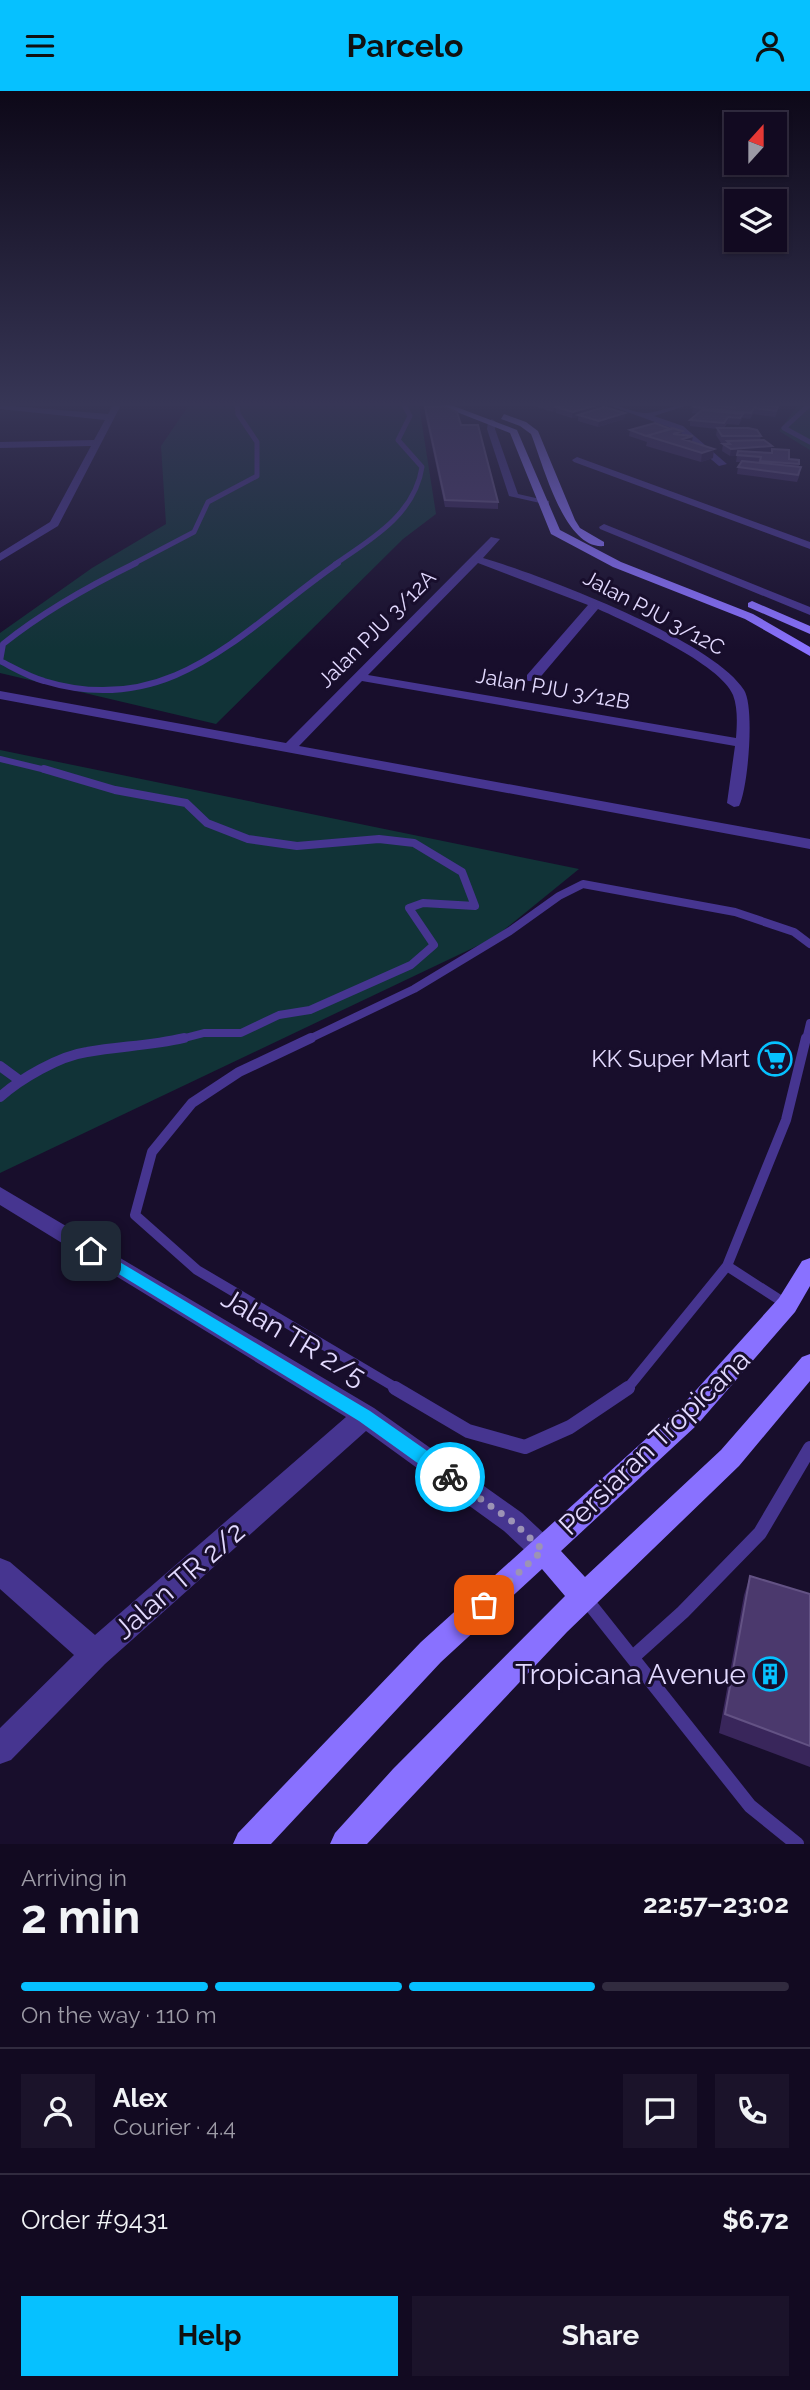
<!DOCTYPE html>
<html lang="en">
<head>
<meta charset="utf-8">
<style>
	body { margin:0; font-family:Raleway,sans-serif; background:#1b132a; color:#f1f3f6; height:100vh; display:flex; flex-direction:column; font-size:26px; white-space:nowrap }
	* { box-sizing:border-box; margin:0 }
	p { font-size:23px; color:#9c9aa5 }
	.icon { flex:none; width:38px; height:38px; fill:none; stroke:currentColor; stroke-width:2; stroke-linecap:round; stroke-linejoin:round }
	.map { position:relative; height:1753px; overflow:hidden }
	.drawer { display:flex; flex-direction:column; background:#120a21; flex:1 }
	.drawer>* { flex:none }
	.needle { width:46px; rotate:21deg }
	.controls { position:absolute; left:724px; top:21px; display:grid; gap:14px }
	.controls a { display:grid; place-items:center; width:63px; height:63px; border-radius:0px; background:#120a21; box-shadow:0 2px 5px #0004,0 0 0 2px #312b3f; font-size:35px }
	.pin { position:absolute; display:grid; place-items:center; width:60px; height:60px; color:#fff; margin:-30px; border-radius:14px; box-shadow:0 4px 10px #0006 }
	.courier { position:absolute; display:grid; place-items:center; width:70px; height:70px; margin:-35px; border:5px solid #06c1ff; border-radius:50%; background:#fff; color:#222; box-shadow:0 2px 9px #0007 }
	.headline em { font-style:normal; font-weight:700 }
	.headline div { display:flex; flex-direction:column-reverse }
	.headline { display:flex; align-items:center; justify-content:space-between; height:119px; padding:0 21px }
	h1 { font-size:46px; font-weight:700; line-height:52px }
	.bar { display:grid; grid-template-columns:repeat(4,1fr); gap:10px 7px; align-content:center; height:84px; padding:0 21px }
	.bar i { height:9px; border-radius:5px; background:#312b3f }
	.bar .current { background:#06c1ff }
	.bar p { grid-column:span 4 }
	.line { display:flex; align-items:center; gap:18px; padding:0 21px; border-top:2px solid #312b3f }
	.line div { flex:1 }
	.round { display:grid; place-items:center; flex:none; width:74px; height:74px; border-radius:0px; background:#1b132a }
	.primary-button { display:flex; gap:14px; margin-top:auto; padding:14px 21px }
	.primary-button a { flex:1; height:80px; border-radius:0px; background:#06c1ff; color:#111; font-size:28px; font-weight:700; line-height:80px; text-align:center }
	.primary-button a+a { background:#1b132a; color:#f1f3f6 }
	header { display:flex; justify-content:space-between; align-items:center; height:91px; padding:0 21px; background:#06c1ff; color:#111; font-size:32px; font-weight:700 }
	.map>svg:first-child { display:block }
</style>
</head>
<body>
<header><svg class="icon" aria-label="menu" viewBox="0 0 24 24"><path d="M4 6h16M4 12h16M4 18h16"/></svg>Parcelo<svg class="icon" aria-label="person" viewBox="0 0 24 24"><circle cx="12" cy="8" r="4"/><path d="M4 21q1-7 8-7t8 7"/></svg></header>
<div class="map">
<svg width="810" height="1753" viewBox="0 0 810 1753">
	<rect width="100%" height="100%" fill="#180e2c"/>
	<path fill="#113337" d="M 189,314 L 419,314 L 436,423 L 403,448 L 216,633 L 0,582 L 0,542 L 92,477 L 166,433 L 161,355 Z
		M 798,314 L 810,314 L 810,359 L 779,340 Z
		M 0,659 L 579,778 L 494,847 L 0,1082 Z"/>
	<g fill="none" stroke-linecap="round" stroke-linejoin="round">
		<path stroke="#463590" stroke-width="5" d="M 809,314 L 784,337 L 810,351
			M 133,473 L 194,441 L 208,411 L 257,385 L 257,351 L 238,323 L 237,314
			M 335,473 C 372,448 415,423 422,376 L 398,349 L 410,325 L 404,314"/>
		<path stroke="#463590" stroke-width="6" d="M 136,472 C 89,495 44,520 3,553 L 0,570 C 14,577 29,586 44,590 C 172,629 244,537 338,472
			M 0,668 L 50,680"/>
		<path stroke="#463590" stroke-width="8" d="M 44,678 L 115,699 L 186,712 L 207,732 L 248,748 L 297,755 L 379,748 L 414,752 L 462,781 L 475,815 L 423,812 L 409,817 L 434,854 L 411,874 L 310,919 L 279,924 L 241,942 L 204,942 L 177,949
			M 307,949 L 414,898 L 510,840 L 559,805 L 583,793 L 735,821 L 794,841 L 810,853
			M 806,949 L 810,932"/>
		<path stroke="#463590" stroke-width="10" d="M 311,947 L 239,981 L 192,1012 L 152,1061 L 135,1124 L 197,1179 L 398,1298
			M 0,975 L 19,989
			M 0,1006 C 20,988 59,965 87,961 C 121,955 149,955 184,947
			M 727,1175 L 786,1213
			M 627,1298 L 727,1175 L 786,1029 L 806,947"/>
		<path stroke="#463590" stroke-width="14" d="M 395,1297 L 468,1340 L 525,1356 L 570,1336 L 628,1297
			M 585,1507 L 750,1715 L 797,1753
			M 633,1566 L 683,1521 L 760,1442 L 810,1357"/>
		<path fill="#463590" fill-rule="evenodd" d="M 0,314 L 108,323 L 113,314 L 121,314 L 58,435 L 0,470 L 0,462 L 50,431 L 91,355 L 0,357 L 0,351 L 94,349 L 105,329 L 0,318 Z
			M 608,314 C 621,314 635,323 648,322 C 662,320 673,314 688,314 L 654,325 L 683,335 L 727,373 L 719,375 L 677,339 Z
			M 492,328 L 496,331 L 495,338 L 518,403 L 549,410 L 549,414 L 509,405 L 487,338 L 488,331 Z
			M 577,366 L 810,451 L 810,458 L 574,371 L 572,369 Z
			M 604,433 L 810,516 L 810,524 L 600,438 L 599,436 Z
			M 491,446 L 500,448 L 483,467 C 541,484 713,549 744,599 C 755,616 748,698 739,715 L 734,716 L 727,712 L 735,655 L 362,590 L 299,655 L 810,748 L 810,758 L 0,608 L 0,600 L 286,652 ZM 478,472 L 588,514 L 527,584 L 527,590 L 537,590 L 598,518 C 629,532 721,573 733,604 C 738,617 737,634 736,647 L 368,584 Z
			M 0,1096 L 374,1317 L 522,1422 L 552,1450 L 556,1459 L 552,1468 L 543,1472 L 534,1468 L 504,1440 L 366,1340 L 105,1573 L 11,1669 L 0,1673 L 0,1637 L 74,1564 L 0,1498 L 0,1467 L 10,1471 L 95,1544 L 346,1326 L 0,1114 Z"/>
		<path fill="#8971ff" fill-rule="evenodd" d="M 439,314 L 451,314 L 517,339 L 560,439 L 621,471 L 753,523 L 810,556 L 810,565 L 745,528 L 613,476 L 551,443 L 510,342 Z
			M 504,323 L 526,331 L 538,340 L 575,429 L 580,437 L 604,451 L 604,455 C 564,459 543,372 531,343 L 520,335 L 501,328 Z
			M 752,510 L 810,535 L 810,543 L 748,516 L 748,512 Z
			M 810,1167 L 810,1195 L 795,1221 L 697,1334 L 561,1460 L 585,1486 L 721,1359 L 802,1266 L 810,1263 L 810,1290 L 739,1375 L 567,1541 L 367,1753 L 330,1753 L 335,1742 L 393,1678 L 565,1505 L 542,1478 L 441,1571 L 271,1753 L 233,1753 L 238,1742 L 421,1551 L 679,1318 L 779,1207 L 802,1170 Z"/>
	</g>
	<path fill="#39265b" d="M 530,314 L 604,314 L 604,316 L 625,322 L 624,328 L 598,336 L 578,330 L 578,326 L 572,327 L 556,322 L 556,320 L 553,321 Z
		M 694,314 L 773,314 L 772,315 L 777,322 L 775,326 L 753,323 L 750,328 L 742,327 L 739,334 L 727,333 L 724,337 L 761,345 L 760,349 L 772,355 L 771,361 L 789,368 L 799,369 L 799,376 L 800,383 L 797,391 L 737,383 L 738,376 L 741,371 L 736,371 L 737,364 L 730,365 L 722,360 L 723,353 L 726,353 L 727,352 L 721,352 L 716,344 L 717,338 L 690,335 L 690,329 L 698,323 L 692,322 L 693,316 Z
		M 425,316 L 461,334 L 498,411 L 498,418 L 445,416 L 425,323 Z
		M 671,338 L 682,340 L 681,344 L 713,367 L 701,371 L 646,355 L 647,351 L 629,345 L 630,339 Z
		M 750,1485 L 810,1503 L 810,1676 L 719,1642 L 744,1504 Z"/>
	<path fill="#241441" d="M 557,314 L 573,314 L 556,316 L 556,320 L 553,321 L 554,315 Z
		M 597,314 L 604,314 L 603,318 L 578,324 L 578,326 L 572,327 L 573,321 Z
		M 625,322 L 624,328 L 598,336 L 599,330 Z
		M 693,345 L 691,355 L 683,348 Z
		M 772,355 L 771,361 L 730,365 L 731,358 Z
		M 714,358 L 713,367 L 701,371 L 702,362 Z"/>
	<path fill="#4b396d" stroke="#635284" stroke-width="2" d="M 564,314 L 597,314 L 573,321 L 556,316 Z
		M 694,314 L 710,314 L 736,317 L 718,314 L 760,314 L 778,316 L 776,320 L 754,317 L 751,322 L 693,316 Z
		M 425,316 L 444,316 L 457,321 L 461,334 L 478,334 L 498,411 L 445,409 Z
		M 604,316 L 625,322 L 599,330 L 578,324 Z
		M 702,319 L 743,323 L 740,327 L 728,326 L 724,332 L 690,329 Z
		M 655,332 L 671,338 L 646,345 L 630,339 Z
		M 672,337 L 682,340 L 673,343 L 693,345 L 683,348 L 714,358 L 702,362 L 647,345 Z
		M 717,337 L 748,337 L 757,339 L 761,345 L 722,345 Z
		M 764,349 L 772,355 L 731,358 L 723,353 L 730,353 L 727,350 Z
		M 772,358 L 789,359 L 789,368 L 799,369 L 799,373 L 760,370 L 761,366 L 737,364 L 738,360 L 772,362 Z
		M 742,370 L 801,376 L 798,384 L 738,376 Z
		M 750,1485 L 810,1503 L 810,1655 L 725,1623 Z"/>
	<linearGradient id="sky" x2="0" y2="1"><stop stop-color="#0d0818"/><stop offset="0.56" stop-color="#373656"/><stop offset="1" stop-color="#373656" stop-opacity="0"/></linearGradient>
	<rect width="810" height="559" fill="url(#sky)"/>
	<path fill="#06c1ff" d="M 91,1154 L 370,1320 L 456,1380 L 456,1391 L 444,1391 L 359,1330 L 86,1163 L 84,1160 Z"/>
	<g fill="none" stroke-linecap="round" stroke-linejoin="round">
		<path stroke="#9c93b5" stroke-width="7" stroke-dasharray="0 12.6" d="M 450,1386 L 513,1431 L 543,1459 L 484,1514"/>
	</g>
	<defs>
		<symbol id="supermarket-ring" viewBox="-11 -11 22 22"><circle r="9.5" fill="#180e2c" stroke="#06c1ff" stroke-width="1.5"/><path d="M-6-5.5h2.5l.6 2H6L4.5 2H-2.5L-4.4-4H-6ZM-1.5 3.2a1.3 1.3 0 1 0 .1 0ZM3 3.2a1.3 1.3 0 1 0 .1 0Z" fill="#06c1ff"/></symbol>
		<symbol id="building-ring" viewBox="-11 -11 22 22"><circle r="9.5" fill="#180e2c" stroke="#06c1ff" stroke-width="1.5"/><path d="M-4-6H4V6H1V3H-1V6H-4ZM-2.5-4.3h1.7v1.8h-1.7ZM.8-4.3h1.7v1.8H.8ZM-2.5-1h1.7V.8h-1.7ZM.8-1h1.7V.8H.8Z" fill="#06c1ff"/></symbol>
	</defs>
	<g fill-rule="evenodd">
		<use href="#supermarket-ring" x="756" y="949" width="38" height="38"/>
		<use href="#building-ring" x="751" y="1564" width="38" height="38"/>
	</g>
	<g text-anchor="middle" stroke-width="6" stroke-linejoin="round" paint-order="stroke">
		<g font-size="21" fill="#e3daff" stroke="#180e2c">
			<text transform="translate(654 522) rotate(28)" y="7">Jalan PJU 3/12C</text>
			<text transform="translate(377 538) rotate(-45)" y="7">Jalan PJU 3/12A</text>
			<text transform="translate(553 598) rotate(10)" y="7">Jalan PJU 3/12B</text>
		</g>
		<g font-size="24" fill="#e3daff" stroke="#180e2c" text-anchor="end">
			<text x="750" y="976">KK Super Mart</text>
		</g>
		<g font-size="28" fill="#e3daff" stroke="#180e2c">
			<text transform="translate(294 1246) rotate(31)" y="10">Jalan TR 2/5</text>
			<text transform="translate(654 1351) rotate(-44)" y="10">Persiaran Tropicana</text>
			<text transform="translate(179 1489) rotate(-41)" y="10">Jalan TR 2/2</text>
		</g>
		<g font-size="28" fill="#e3daff" stroke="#180e2c" text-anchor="end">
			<text x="746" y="1593">Tropicana Avenue</text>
		</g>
	</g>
</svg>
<div class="controls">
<a><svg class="needle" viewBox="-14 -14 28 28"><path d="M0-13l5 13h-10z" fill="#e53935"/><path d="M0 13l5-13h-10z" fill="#9c9aa5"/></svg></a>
<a><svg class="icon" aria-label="layers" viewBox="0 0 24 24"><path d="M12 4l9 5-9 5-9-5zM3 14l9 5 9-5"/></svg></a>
</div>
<div class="pin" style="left:484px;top:1514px;background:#ea580c"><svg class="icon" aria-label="bag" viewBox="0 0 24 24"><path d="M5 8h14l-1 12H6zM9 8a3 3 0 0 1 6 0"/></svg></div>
<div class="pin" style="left:91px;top:1160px;background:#1f2937"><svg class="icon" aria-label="home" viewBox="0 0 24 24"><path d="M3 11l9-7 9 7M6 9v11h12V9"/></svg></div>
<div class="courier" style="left:450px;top:1386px"><svg class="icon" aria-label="bike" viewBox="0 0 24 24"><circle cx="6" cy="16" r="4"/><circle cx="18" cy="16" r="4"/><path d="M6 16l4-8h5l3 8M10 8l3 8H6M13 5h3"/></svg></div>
</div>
<section class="drawer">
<div class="headline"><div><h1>2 min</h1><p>Arriving in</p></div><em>22:57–23:02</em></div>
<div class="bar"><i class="current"></i><i class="current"></i><i class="current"></i><i></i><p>On the way · 110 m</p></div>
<div class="line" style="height:126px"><a class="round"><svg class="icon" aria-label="person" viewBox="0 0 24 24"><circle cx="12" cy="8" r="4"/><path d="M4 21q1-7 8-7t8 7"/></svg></a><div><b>Alex</b><p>Courier · 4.4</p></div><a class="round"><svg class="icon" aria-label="chat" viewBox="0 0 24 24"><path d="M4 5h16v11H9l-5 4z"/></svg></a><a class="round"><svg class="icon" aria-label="phone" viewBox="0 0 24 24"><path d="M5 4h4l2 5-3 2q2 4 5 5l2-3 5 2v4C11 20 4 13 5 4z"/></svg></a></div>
<div class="line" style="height:91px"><div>Order #9431</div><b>$6.72</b></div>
<div class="primary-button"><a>Help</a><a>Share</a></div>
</section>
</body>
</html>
